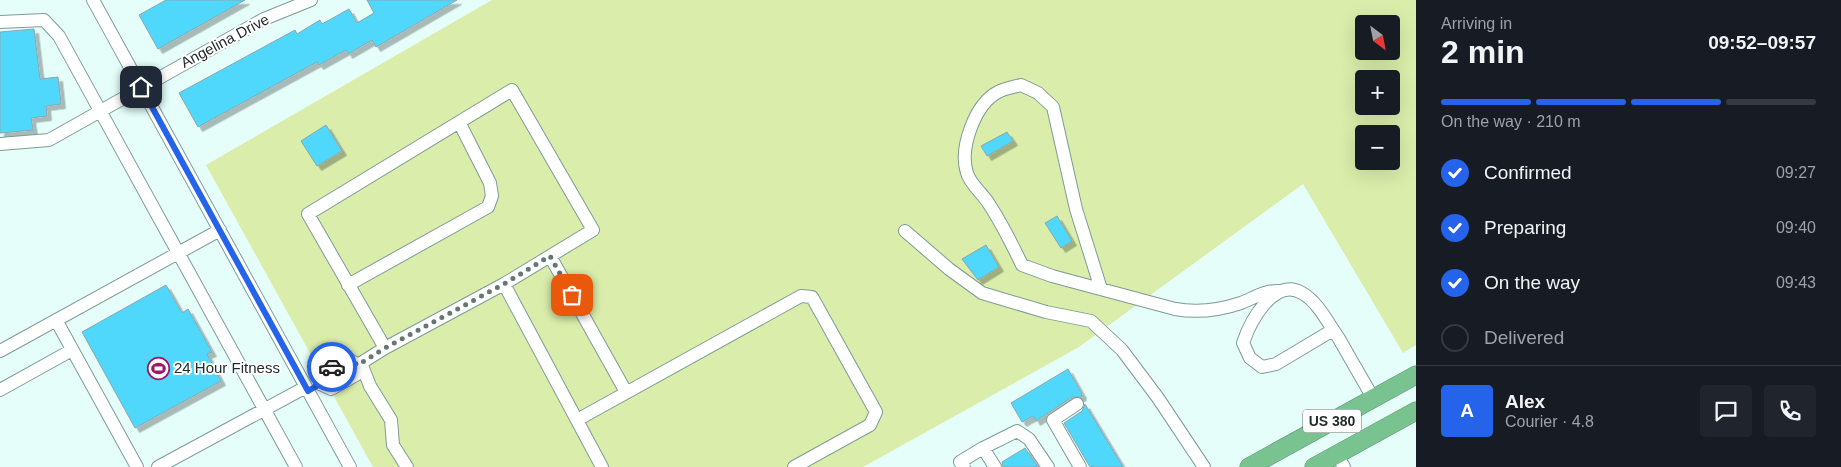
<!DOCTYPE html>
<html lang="en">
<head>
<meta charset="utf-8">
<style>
	body { margin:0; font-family:Arial,sans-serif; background:#20242c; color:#f1f3f6; height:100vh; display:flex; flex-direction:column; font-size:19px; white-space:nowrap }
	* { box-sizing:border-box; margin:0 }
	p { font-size:16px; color:#9ea1a6 }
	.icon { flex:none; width:28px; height:28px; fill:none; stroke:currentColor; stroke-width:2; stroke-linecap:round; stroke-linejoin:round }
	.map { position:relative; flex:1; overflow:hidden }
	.sheet { display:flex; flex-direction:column; background:#171b24; width:425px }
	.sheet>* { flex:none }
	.needle { width:32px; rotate:148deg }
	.tools { position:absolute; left:1355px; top:15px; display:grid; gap:10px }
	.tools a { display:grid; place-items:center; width:45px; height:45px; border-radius:5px; background:#171b24; box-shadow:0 5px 20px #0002; font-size:25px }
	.pin { position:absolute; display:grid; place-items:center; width:42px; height:42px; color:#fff; margin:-21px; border-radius:10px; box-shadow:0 2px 8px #0006 }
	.courier { position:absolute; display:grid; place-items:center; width:50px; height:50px; margin:-25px; border:4px solid #2563eb; border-radius:50%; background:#fff; color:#222; box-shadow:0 1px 6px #0007 }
	.summary em { font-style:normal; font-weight:700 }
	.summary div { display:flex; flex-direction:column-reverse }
	.summary { display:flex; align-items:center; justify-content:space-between; height:85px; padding:0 25px }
	h1 { font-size:32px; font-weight:700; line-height:38px }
	.bar { display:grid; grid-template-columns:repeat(4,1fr); gap:8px 5px; align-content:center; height:60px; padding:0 25px }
	.bar i { height:6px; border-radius:4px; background:#363941 }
	.bar .on { background:#2563eb }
	.bar p { grid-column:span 4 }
	.line { display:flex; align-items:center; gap:12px; padding:0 25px; border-top:1px solid #363941 }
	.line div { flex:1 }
	.round { display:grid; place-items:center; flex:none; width:52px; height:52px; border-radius:5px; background:#20242c }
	ol { padding:0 25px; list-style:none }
	li { display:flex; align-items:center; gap:15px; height:55px }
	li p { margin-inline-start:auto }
	li .icon { padding:5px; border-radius:50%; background:#2563eb; color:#fff; stroke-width:4 }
	li:last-child { color:#9ea1a6 }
	li i { width:28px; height:28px; border:2px solid #363941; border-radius:50% }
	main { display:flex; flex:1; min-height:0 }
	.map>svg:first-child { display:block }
</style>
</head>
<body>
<main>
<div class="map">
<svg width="1416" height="467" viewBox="0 0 1416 467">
	<defs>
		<filter id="shadow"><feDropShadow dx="4.5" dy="4.5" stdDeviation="0" flood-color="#0004"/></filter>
	</defs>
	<rect width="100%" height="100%" fill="#e5fefa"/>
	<path fill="#daedaa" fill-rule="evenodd" d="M 492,0 L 1416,0 L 1416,345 L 1403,353 L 1303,184 L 1079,347 L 863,467 L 373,467 L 206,165 ZM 1364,24 L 1391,24 L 1391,51 L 1364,51 ZM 1364,79 L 1391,79 L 1391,106 L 1364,106 ZM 1364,134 L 1391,134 L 1391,161 L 1364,161 Z"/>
	<path fill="#4fd8fb" stroke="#8ba6af" filter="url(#shadow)" d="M 166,0 L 245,0 L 158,49 L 139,15 Z
		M 367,0 L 457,0 L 376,47 L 372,40 L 348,54 L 346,50 L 319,65 L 317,62 L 198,127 L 179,93 L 295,30 L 297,34 L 320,20 L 322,24 L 349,9 L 357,23 L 374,13 Z
		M 34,29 L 40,79 L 58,77 L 61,104 L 46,106 L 47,116 L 31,118 L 33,130 L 0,133 L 0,32 Z
		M 326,125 L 342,151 L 317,166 L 301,141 Z
		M 1007,132 L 1013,141 L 987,156 L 981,146 Z
		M 1057,216 L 1072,241 L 1061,248 L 1045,223 Z
		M 986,245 L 999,267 L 978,280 L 962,259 Z
		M 166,285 L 182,313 L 188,309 L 212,352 L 207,354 L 221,381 L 135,428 L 82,332 Z
		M 1068,369 L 1082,394 L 1081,397 L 1072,397 L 1036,421 L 1033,416 L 1022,422 L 1011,403 Z
		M 1085,404 L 1123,467 L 1090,467 L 1064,423 L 1082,411 Z
		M 1025,448 L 1038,467 L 1003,467 L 1002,462 Z"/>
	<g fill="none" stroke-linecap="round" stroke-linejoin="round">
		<defs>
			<path id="minor" d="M 93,0 L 350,467
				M 0,22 L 44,20 L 59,36 L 296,467
				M 512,90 L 593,230 L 504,284 L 385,348 L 308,214 Z
				M 0,144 L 49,140 L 264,19 L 311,0
				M 905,231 L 949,269 L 982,293 L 1046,312 L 1091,321 L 1122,350 L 1158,398 L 1204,467
				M 550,256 L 626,392
				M 504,284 L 602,467
				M 348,285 L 488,207 L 492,196 L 490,183 L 459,122
				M 1101,289 L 1076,209 L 1053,107 L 1038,93 L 1021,85 C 1014,87 1005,88 998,92 C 975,104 959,148 967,173 C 970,184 983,194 989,204 C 1002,224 1012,244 1022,265 L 1052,276 L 1175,309 C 1197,313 1220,310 1241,303 C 1254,298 1263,291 1278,291
				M 56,320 L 137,467
				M 1333,330 L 1276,364 L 1262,367 L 1250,358 L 1243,343 C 1250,322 1274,276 1302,293 C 1318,302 1328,323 1338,337 L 1373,398
				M 385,348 L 361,363 L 370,386 L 391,420 L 393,445 L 407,467
				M 0,351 L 220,230
				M 320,384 L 331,389 L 356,375 L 358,365 L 361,363
				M 320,384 L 321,374 L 348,359 L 358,365
				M 0,390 L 72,350
				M 1077,404 L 1053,420 L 1080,467
				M 577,420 L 801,296 L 812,297 L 876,412 L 870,425 L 794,467
				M 1337,455 L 1344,467
				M 158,467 L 306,387
				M 964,467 L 960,462 L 983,448
				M 995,467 L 983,448 L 1017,431 L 1029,439 L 1048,467"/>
			<path id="highway" d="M 1249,467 L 1416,375
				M 1314,467 L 1416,411"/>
		</defs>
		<use href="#minor" stroke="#7e9b97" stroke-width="14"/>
		<use href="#highway" stroke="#5a8e6d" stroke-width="19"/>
		<use href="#minor" stroke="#fff" stroke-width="12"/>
		<use href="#highway" stroke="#78c390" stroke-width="18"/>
	</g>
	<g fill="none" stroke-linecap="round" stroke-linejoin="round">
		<path stroke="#667674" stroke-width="5" stroke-dasharray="0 9" d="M 332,367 L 348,359 L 358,365 L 385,348 L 504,284 L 550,256 L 572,295"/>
		<path stroke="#2563eb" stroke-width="6" d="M 141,87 L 308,391 L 320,384 L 320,374 L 332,367"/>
	</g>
	<defs>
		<symbol id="stadium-ring" viewBox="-11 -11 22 22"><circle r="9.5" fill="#fff" stroke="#9b176a" stroke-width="1.5"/><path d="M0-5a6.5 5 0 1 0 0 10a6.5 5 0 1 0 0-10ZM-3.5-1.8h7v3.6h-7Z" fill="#9b176a"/></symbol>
	</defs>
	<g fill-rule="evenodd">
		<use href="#stadium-ring" x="146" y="356" width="25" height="25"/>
	</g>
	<g text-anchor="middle" stroke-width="4" stroke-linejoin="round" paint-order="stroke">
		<rect fill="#fff" stroke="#646c6b" stroke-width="1" x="1303" y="409.5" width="58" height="23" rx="4"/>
		<g font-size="14" font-weight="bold" fill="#222d2c">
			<text x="1332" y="426">US 380</text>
		</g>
		<g font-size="15" fill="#222d2c" stroke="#fff">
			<text transform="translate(225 41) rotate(-28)" y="5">Angelina Drive</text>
		</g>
		<g font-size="15" fill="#222d2c" stroke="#fff" text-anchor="start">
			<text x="174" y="373">24 Hour Fitness</text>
		</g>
	</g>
</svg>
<div class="tools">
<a><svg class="needle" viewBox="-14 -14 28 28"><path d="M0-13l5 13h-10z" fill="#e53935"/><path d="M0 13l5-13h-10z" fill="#9ea1a6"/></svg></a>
<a>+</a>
<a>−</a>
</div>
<div class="pin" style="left:572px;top:295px;background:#ea580c"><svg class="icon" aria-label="bag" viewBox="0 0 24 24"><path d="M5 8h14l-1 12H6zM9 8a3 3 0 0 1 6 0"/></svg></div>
<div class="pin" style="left:141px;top:87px;background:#1f2937"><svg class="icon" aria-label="home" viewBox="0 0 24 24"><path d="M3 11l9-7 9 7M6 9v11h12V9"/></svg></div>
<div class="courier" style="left:332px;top:367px"><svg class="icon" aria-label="car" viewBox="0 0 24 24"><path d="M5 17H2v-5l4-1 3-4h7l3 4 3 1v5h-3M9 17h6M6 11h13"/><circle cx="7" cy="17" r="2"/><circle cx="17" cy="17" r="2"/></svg></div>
</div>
<section class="sheet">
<div class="summary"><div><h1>2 min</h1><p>Arriving in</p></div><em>09:52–09:57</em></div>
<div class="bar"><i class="on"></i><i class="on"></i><i class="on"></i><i></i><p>On the way · 210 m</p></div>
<ol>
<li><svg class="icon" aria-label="check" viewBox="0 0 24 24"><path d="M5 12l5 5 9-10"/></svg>Confirmed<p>09:27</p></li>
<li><svg class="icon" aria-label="check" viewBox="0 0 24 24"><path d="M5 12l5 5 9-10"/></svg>Preparing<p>09:40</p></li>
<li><svg class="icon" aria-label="check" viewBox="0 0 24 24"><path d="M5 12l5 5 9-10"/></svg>On the way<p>09:43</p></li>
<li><i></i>Delivered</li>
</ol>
<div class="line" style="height:90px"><b class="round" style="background:#2563eb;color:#fff">A</b><div><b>Alex</b><p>Courier · 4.8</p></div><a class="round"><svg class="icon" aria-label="chat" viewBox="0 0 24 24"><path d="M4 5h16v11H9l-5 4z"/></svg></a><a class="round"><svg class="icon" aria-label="phone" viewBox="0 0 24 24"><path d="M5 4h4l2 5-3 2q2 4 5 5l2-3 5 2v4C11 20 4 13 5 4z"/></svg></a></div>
</section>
</main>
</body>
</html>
